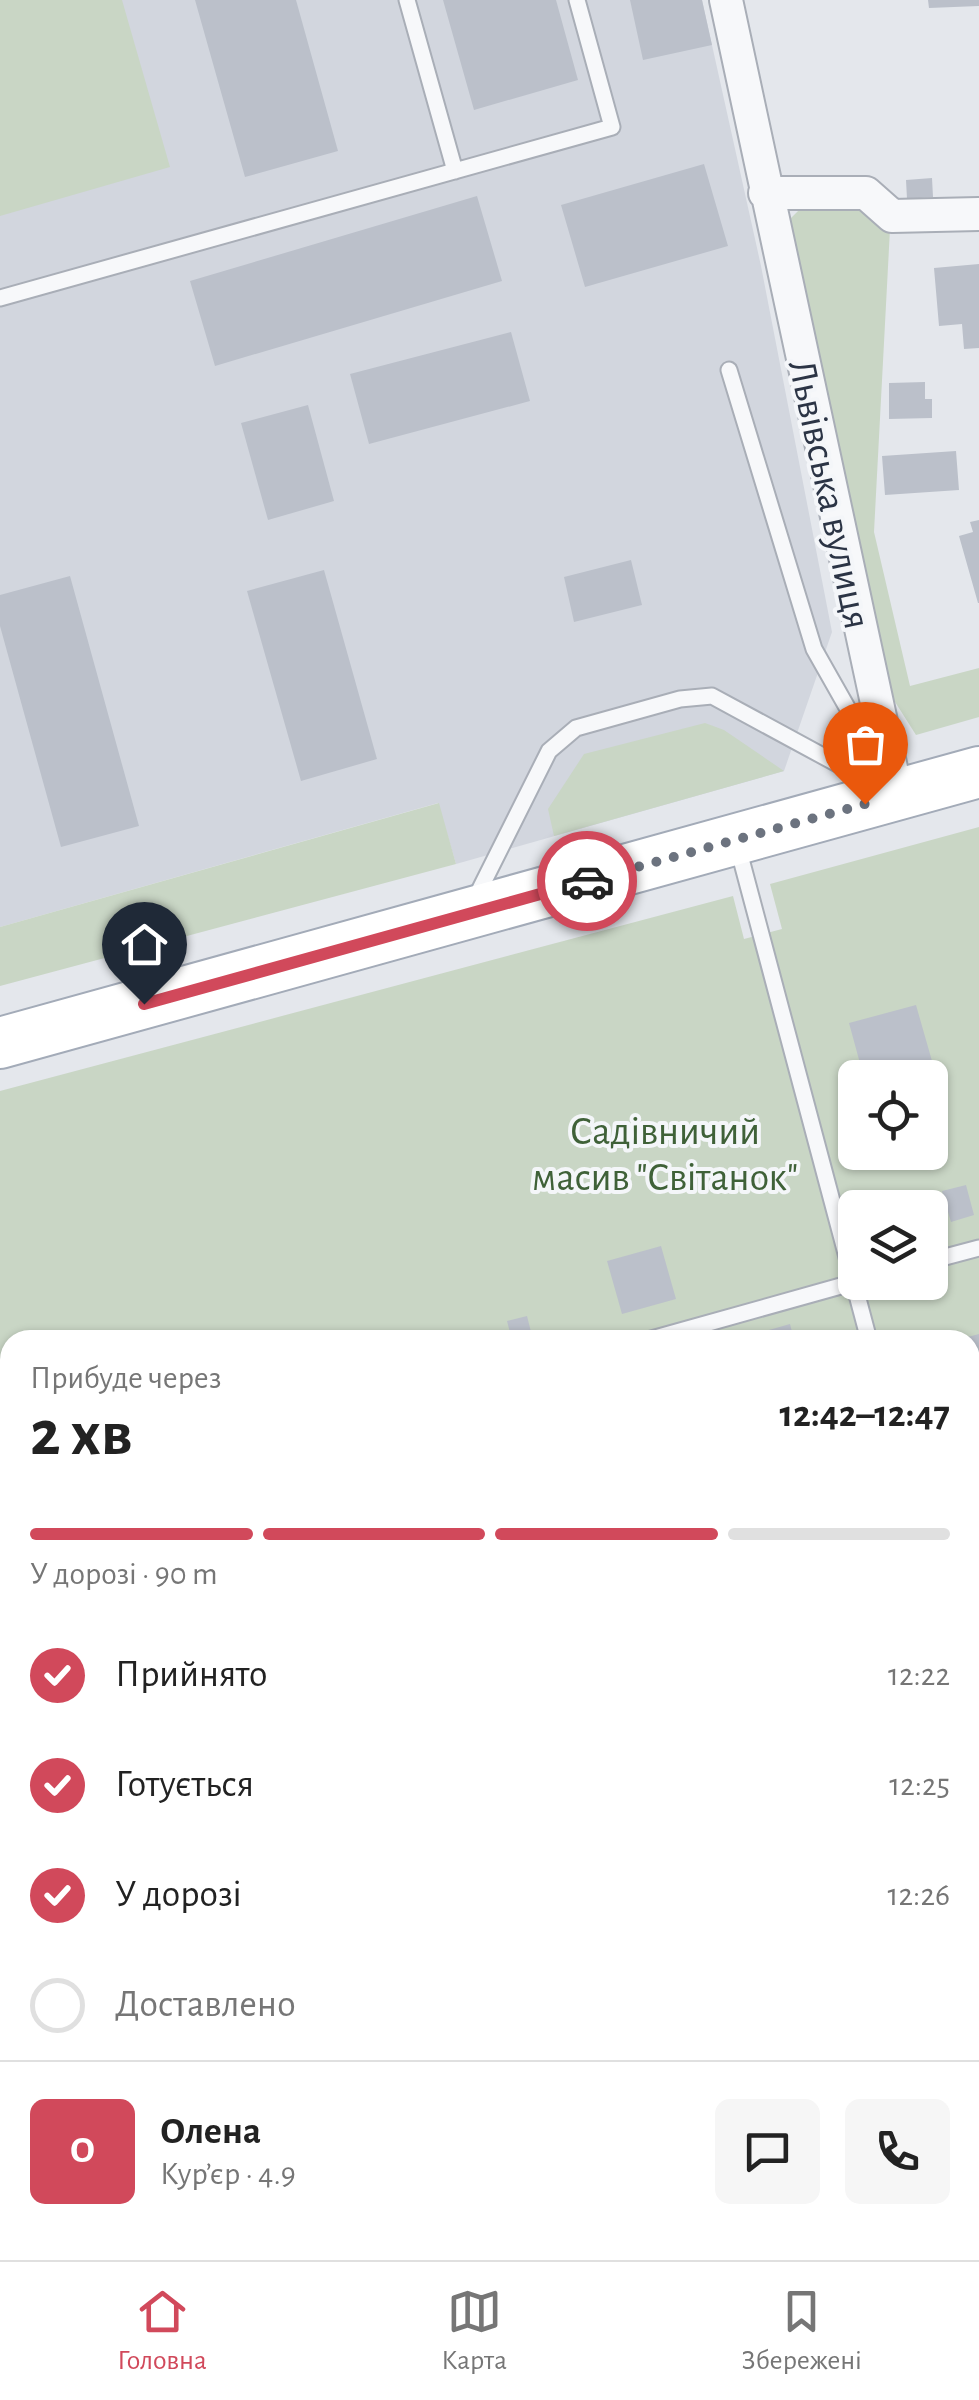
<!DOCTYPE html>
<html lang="uk">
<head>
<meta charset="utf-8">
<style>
	body { margin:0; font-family:"Alegreya Sans",sans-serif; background:#f6f6f6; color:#222; height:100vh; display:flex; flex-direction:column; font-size:38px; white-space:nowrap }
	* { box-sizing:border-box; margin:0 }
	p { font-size:32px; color:#767676 }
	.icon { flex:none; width:55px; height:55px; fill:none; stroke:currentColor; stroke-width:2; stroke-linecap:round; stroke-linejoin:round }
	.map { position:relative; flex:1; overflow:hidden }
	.side { position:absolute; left:0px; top:1330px; width:980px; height:930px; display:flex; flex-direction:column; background:#fff; border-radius:30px 30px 0 0; box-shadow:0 2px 8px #0004 }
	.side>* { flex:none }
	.tools { position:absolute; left:838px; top:1060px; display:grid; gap:20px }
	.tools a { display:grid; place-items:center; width:110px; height:110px; border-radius:15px; background:#fff; box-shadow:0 2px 8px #0004; font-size:50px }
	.pin { position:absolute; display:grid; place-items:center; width:85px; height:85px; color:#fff; margin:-102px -42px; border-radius:50% 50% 50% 0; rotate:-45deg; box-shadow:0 0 10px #0007 }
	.pin .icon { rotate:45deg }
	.courier { position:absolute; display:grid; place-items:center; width:100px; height:100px; margin:-50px; border:8px solid #d1495b; border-radius:50%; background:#fff; color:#222; box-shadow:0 2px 12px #0007 }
	.overview em { font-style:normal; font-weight:700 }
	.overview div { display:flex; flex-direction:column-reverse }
	.overview { display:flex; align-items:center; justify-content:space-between; height:170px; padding:0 30px }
	h1 { font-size:65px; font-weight:700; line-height:75px }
	.bar { display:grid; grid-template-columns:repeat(4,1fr); gap:15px 10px; align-content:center; height:120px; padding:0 30px }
	.bar i { height:12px; border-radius:8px; background:#e0e0e0 }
	.bar .selected { background:#d1495b }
	.bar p { grid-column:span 4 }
	.line { display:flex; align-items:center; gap:25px; padding:0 30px; border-top:2px solid #e0e0e0 }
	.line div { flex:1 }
	.round { display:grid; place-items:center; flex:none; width:105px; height:105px; border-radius:15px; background:#f6f6f6 }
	ol { padding:0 30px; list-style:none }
	li { display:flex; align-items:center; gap:30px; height:110px }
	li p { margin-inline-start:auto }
	li .icon { padding:10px; border-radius:50%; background:#d1495b; color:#fff; stroke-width:4 }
	li:last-child { color:#767676 }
	li i { width:55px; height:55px; border:5px solid #e0e0e0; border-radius:50% }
	.tabs { display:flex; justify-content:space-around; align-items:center; height:140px; border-top:2px solid #e0e0e0; background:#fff; font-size:28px; color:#767676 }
	.tabs a { display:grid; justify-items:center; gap:5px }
	.tabs .selected { color:#d1495b }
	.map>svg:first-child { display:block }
</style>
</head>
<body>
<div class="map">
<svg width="979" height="2260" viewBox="0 0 979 2260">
	<rect width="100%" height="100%" fill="#e4e7ec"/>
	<path fill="#d2d6de" d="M 0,0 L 702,0 L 761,266 L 832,632 L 784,771 L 456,864 L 438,803 L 0,927 Z"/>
	<path fill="#c9d6c5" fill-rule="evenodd" d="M 0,0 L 122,0 L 170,167 L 0,216 Z
		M 863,205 L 890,229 L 874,532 L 910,686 L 979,668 L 979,717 L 916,735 L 890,694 L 789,220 L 803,206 Z
		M 705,723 L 724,730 L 784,771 L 554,836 L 548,809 L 584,754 Z
		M 439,803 L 456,864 L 0,986 L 0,927 Z
		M 979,827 L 979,2260 L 0,2260 L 0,1091 L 733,896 L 744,939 L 782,929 L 770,884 ZM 855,1078 L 930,1078 L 930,1152 L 855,1152 ZM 855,1208 L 930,1208 L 930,1282 L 855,1282 ZM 10,1340 L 970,1340 L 970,2250 L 10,2250 Z"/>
	<path fill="#bbc0ca" d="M 195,0 L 296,0 L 338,151 L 245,177 Z
		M 443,0 L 556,0 L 578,80 L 474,110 Z
		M 630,0 L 702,0 L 712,45 L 643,60 Z
		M 928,0 L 979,0 L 979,6 L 929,8 Z
		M 704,164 L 728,246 L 585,287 L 561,205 Z
		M 932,178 L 933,197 L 907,199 L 906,180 Z
		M 477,196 L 502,281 L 215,366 L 190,281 Z
		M 979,264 L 979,348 L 964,349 L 962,324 L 939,326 L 934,268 Z
		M 511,332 L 530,401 L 369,444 L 350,374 Z
		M 925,382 L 925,399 L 932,399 L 932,418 L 889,419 L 889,383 Z
		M 308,405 L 334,501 L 268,520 L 241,423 Z
		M 956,451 L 959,490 L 885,495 L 882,456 Z
		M 979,520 L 979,603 L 978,603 L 959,536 L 973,532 L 970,522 Z
		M 631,560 L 642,605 L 574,622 L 564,577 Z
		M 324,570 L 377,759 L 301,781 L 247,591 Z
		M 70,576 L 139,826 L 61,847 L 0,626 L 0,595 Z
		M 916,1005 L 932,1061 L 864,1078 L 849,1023 Z
		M 966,1185 L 974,1215 L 951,1222 L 942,1191 Z
		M 661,1246 L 676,1299 L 622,1314 L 607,1261 Z
		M 527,1316 L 533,1340 L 512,1340 L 507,1321 Z
		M 790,1324 L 794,1340 L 753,1340 L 752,1335 Z
		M 979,1334 L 979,1387 L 978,1387 L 970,1358 L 970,1340 L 960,1339 Z"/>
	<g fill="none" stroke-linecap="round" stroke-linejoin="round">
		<defs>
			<path id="lane" d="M 407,0 L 455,171
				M 0,298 L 612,127 L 577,0
				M 729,370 L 814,649 L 878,762
				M 737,844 L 869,1340
				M 475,899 L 549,751 L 576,728 L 680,699 L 712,696 L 880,787
				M 930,1261 L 979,1248
				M 648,1340 L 855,1282
				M 0,1521 L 10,1518
				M 970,1616 L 979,1613
				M 970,1732 L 979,1764
				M 0,1870 L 10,1868
				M 970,1971 L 979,1968
				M 0,2221 L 10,2218"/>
			<path id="street" d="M 726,0 L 897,796
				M 765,193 L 866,193 L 892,216 L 979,214"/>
			<path id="primary" d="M 0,1043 L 979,772"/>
		</defs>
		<use href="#lane" stroke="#a9aeb7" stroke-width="19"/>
		<use href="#street" stroke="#a9aeb7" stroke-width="36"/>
		<use href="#primary" stroke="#a3abb8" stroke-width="54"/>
		<use href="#lane" stroke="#f7f8fa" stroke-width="15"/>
		<use href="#street" stroke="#f7f8fa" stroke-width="32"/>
		<use href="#primary" stroke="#fff" stroke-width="50"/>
	</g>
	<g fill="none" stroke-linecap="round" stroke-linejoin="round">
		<path stroke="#6c737f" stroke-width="10" stroke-dasharray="0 18" d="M 587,881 L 865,804"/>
		<path stroke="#d1495b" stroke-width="12" d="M 144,1004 L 587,881"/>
	</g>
	<g text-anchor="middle" stroke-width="8" stroke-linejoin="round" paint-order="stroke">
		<g font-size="40" fill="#2b3445" stroke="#f4f6f9">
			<text transform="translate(831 494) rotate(78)" y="14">Львівська вулиця</text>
		</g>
		<g font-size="40" fill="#3f6138" stroke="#f4f6f9">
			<text x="665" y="1144">Садівничий<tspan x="665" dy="46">масив "Світанок"</tspan></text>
		</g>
	</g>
</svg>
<div class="tools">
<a><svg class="icon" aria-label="locate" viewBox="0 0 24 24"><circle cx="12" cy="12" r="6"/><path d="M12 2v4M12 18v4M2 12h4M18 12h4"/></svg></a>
<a><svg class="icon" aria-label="layers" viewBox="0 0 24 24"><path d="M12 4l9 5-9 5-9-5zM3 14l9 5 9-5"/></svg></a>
</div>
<div class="pin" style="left:865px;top:804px;background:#ea580c"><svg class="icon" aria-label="bag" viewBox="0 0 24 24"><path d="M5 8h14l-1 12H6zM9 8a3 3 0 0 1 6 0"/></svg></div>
<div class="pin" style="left:144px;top:1004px;background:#1f2937"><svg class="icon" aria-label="home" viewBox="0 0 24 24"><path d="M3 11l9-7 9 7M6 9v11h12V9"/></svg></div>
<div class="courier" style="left:587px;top:881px"><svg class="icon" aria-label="car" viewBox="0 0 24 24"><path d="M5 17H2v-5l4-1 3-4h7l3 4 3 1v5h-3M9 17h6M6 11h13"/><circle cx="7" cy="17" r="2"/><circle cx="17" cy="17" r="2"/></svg></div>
<section class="side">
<div class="overview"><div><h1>2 хв</h1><p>Прибуде через</p></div><em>12:42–12:47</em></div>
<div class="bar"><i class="selected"></i><i class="selected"></i><i class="selected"></i><i></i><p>У дорозі · 90 m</p></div>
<ol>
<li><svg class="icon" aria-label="check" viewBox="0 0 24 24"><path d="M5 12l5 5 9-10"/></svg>Прийнято<p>12:22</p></li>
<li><svg class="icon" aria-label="check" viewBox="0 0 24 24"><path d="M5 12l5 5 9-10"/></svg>Готується<p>12:25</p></li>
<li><svg class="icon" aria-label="check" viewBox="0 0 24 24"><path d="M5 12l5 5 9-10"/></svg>У дорозі<p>12:26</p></li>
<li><i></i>Доставлено</li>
</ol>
<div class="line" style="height:180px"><b class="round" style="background:#d1495b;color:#fff">О</b><div><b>Олена</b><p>Кур’єр · 4.9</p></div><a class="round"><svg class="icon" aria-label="chat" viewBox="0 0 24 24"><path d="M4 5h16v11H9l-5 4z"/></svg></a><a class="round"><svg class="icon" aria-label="phone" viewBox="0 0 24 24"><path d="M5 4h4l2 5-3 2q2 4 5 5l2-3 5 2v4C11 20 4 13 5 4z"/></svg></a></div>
</section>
</div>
<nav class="tabs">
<a class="selected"><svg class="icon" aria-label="home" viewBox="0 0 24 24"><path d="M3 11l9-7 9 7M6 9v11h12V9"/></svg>Головна</a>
<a><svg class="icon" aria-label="map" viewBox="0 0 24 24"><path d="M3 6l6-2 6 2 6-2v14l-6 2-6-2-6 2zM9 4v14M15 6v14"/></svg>Карта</a>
<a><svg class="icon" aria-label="saved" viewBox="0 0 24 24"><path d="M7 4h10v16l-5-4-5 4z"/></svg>Збережені</a>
</nav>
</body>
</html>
